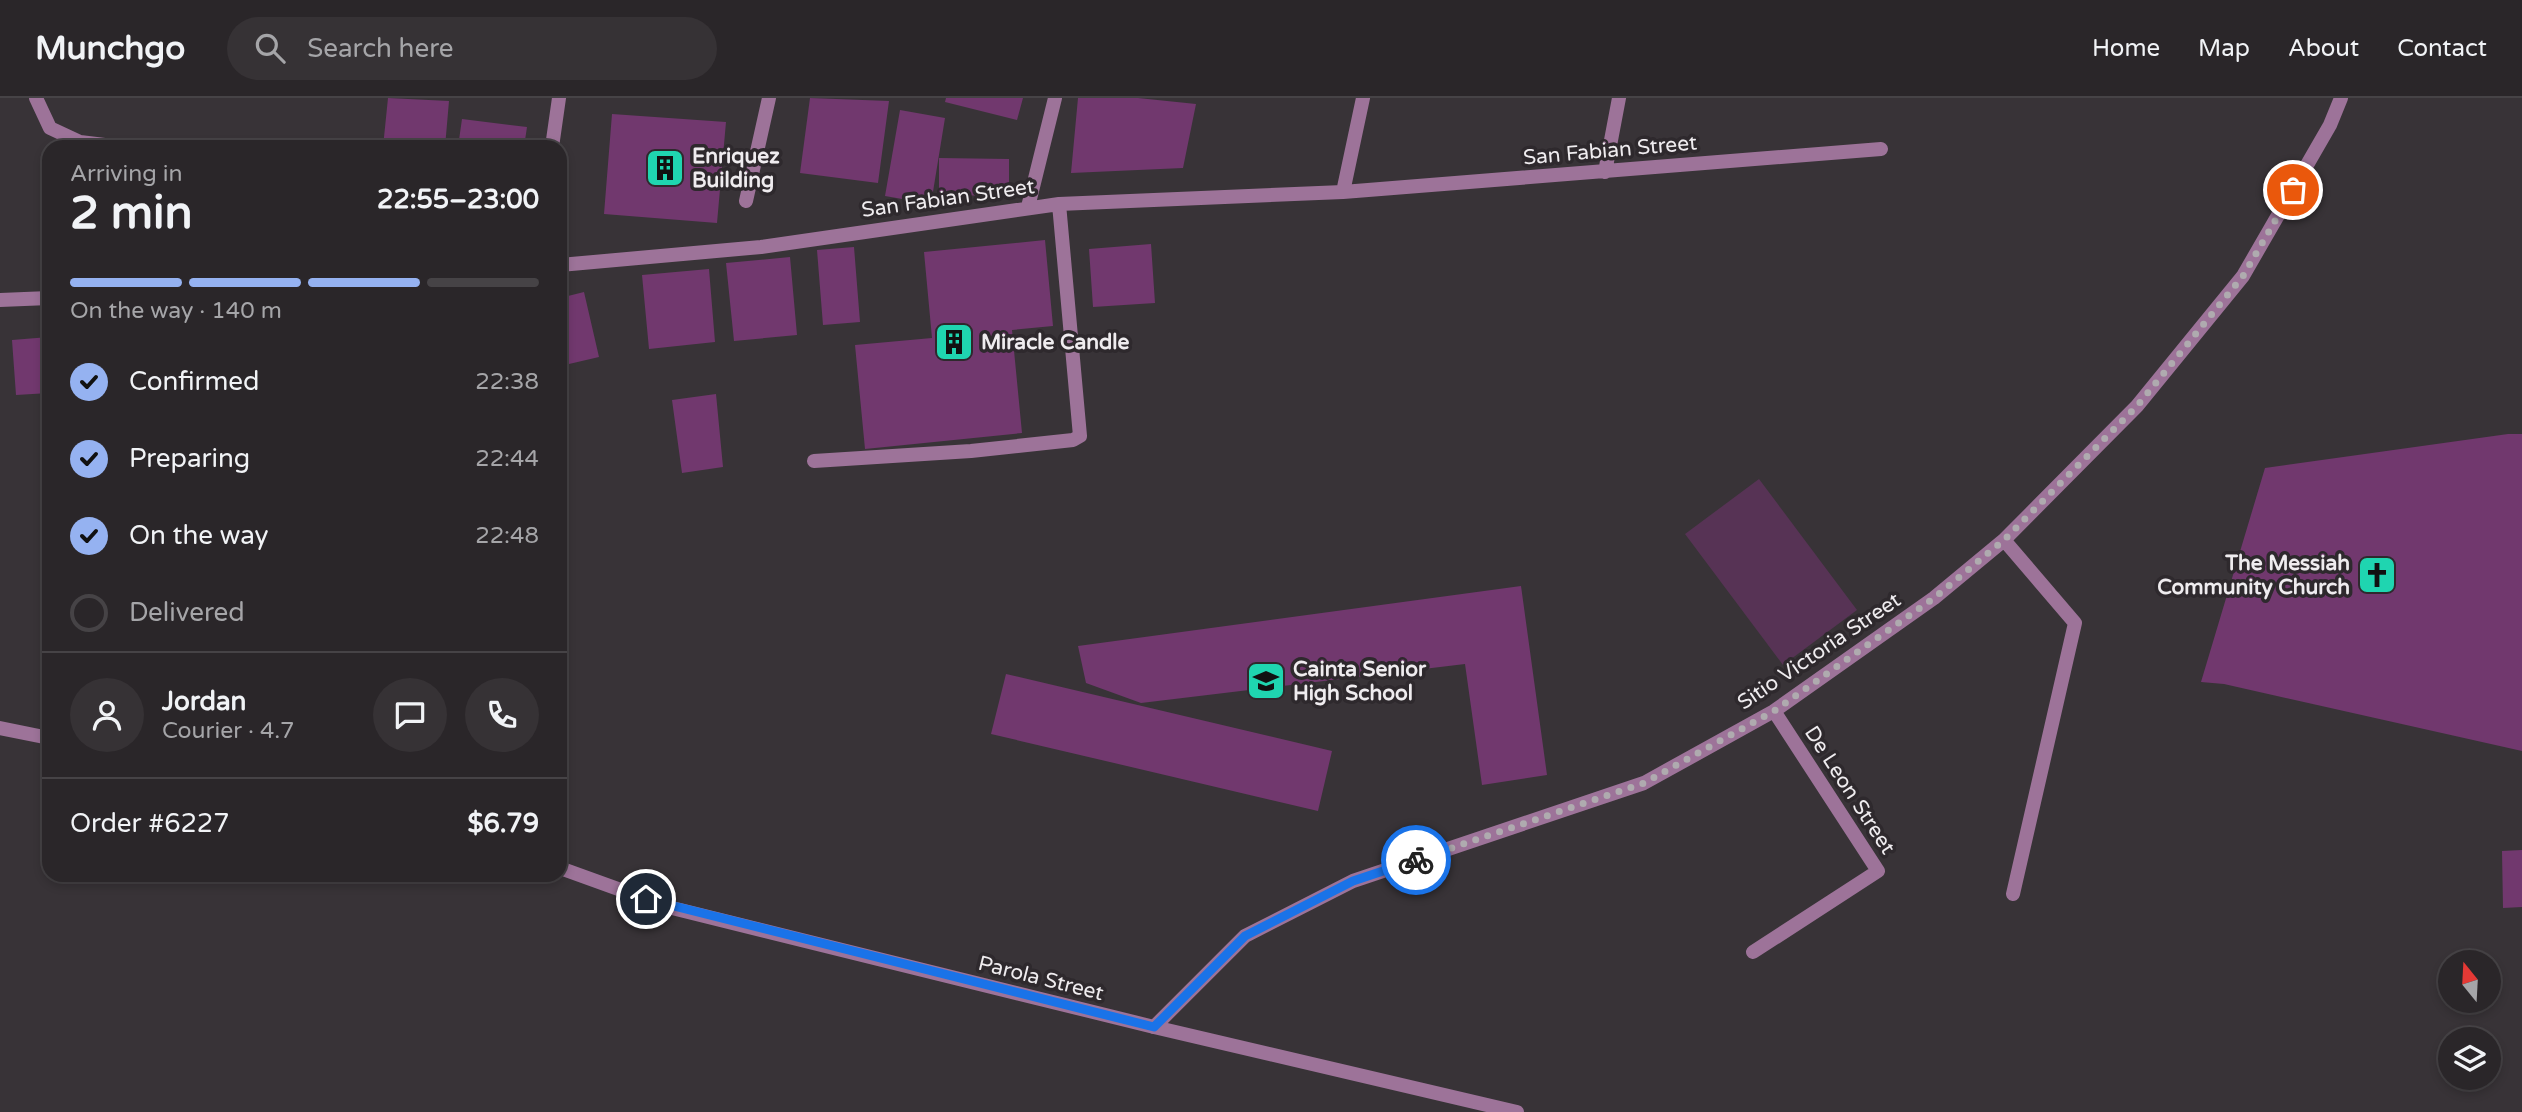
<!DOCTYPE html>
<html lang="en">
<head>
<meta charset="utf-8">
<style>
	body { margin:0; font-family:"Varela Round",sans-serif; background:#363235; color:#f1f3f6; height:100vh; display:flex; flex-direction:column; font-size:26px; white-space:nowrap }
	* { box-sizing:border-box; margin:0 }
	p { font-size:23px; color:#a5a5a8 }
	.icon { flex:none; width:38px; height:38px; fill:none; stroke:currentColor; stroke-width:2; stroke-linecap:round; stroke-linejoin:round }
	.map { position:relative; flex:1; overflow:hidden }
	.panel { position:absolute; left:42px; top:42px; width:525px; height:742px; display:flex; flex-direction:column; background:#2a2629; border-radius:21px; box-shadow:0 4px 10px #0003,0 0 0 2px #464346 }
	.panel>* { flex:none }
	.needle { width:46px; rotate:342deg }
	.tools { position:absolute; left:2438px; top:852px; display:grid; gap:14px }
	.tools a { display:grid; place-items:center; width:63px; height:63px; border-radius:50%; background:#2a2629; box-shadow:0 4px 10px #0003,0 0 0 2px #464346; font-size:35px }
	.pin { position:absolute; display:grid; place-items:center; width:60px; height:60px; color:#fff; margin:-30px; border:4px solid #fff; border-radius:50%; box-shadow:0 2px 7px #0007 }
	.courier { position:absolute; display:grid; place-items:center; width:70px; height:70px; margin:-35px; border:5px solid #1a73e8; border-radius:50%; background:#fff; color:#222; box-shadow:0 2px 9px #0007 }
	.overview em { font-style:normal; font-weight:800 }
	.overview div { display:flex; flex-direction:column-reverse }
	.overview { display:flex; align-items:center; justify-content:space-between; height:119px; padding:0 28px }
	h1 { font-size:46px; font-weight:800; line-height:52px }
	.bar { display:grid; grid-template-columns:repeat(4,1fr); gap:10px 7px; align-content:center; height:84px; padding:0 28px }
	.bar i { height:9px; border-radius:5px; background:#464346 }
	.bar .on { background:#95b2f1 }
	.bar p { grid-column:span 4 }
	.line { display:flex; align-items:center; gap:18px; padding:0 28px; border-top:2px solid #464346 }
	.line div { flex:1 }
	.round { display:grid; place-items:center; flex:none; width:74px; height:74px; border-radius:37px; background:#363235 }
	ol { padding:0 28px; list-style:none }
	li { display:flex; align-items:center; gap:21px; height:77px }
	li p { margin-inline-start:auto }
	li .icon { padding:7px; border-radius:50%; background:#95b2f1; color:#111; stroke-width:4 }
	li:last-child { color:#a5a5a8 }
	li i { width:38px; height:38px; border:4px solid #464346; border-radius:50% }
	header { display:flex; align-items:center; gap:42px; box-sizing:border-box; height:98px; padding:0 35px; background:#2a2629; border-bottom:2px solid #464346 }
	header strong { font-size:33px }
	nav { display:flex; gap:38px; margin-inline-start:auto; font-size:24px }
	.search { width:490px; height:63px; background:#363235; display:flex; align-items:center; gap:18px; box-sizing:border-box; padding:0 24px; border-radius:38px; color:#a5a5a8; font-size:26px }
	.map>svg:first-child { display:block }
</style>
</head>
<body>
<header>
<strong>Munchgo</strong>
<div class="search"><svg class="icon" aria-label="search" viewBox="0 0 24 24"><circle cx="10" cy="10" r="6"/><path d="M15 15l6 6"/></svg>Search here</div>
<nav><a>Home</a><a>Map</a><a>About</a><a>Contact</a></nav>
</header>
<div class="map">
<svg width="2522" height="1014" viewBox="0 0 2522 1014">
	<rect width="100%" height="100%" fill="#383337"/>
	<path fill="#573355" d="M 1759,381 L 1857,512 L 1783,567 L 1685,436 Z"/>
	<path fill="#71386e" d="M 388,0 L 449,3 L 445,49 L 383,49 Z
		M 810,0 L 889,3 L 878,85 L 800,75 Z
		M 946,0 L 1023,0 L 1017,22 L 945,4 Z
		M 1078,0 L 1138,0 L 1196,6 L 1183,70 L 1071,75 Z
		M 900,12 L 945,20 L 931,106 L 885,98 Z
		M 612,16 L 726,24 L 717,125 L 604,116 Z
		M 462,21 L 527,29 L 524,49 L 458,49 Z
		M 939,60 L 1009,61 L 1009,98 L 939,97 Z
		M 1045,142 L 1053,228 L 1012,232 L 1022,335 L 865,351 L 855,247 L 932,240 L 924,154 Z
		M 1151,146 L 1155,205 L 1093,209 L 1089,151 Z
		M 854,149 L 860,224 L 823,227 L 817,152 Z
		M 790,159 L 797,237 L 734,243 L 726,165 Z
		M 709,171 L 715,244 L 649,251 L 642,177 Z
		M 584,194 L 599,259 L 569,266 L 560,226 L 560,200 Z
		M 49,239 L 49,295 L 16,297 L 12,242 Z
		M 716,296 L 723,369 L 682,375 L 672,302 Z
		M 2508,336 L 2522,336 L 2522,653 L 2224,586 L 2201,584 L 2265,370 Z
		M 47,359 L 49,359 L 49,385 L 44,384 Z
		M 1521,488 L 1547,677 L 1482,687 L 1465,566 L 1141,605 L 1086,585 L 1078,548 Z
		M 1006,576 L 1332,653 L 1318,713 L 991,636 Z
		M 2522,752 L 2522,809 L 2503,810 L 2502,753 Z"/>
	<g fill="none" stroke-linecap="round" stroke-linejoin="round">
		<path stroke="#9d7399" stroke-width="14" d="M 36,0 L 50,30 L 80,44 L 121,49"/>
		<path stroke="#9d7399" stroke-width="14" d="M 552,49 L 559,0
			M 1605,74 L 1619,0
			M 1343,94 L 1363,0
			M 746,103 L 769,0
			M 1028,109 L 1055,0
			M 560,167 L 761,149 L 1059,106 L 1343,94 L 1881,51
			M 0,202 L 49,200
			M 814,363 L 971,353 L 1073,342 L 1080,338 L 1059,106
			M 2004,442 L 2075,525 L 2013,796
			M 1753,854 L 1878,773 L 1774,613
			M 1154,929 L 1245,838 L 1353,783 L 1644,685 L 1774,613 L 1934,500 L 2004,442 L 2137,308 L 2243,178 L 2330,27 L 2341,0"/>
		<path stroke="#9d7399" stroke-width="14" d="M 0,630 L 49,640
			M 560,770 L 668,809 L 1154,929 L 1517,1014"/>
	</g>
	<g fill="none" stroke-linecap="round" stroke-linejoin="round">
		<path stroke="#afabaf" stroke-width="7" stroke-dasharray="0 12.6" d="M 1416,762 L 1644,685 L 1774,613 L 1934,500 L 2004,442 L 2137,308 L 2243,178 L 2293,92"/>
		<path stroke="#1a73e8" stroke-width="9" d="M 646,801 L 1154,929 L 1245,838 L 1353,783 L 1416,762"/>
	</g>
	<defs>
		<symbol id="building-square" viewBox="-11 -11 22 22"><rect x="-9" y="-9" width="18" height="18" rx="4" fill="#1fd5b0" stroke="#2e292d"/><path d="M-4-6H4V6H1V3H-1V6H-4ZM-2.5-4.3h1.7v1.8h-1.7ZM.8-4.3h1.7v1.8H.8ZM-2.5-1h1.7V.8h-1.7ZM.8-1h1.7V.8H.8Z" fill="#111"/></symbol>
		<symbol id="church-square" viewBox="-11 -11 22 22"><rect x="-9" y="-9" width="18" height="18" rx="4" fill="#1fd5b0" stroke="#2e292d"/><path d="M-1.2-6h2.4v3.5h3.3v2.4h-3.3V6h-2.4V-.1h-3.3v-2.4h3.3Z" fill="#111"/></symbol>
		<symbol id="school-square" viewBox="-11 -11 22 22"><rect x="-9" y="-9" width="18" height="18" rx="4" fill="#1fd5b0" stroke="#2e292d"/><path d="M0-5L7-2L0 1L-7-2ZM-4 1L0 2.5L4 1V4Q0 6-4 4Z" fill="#111"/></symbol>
	</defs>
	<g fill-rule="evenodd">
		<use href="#building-square" x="643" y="48" width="44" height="44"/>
		<use href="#building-square" x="932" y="222" width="44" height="44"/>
		<use href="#church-square" x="2355" y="455" width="44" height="44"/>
		<use href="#school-square" x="1244" y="561" width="44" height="44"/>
	</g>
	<g text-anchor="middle" stroke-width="7" stroke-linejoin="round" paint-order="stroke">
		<g font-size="21" fill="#efecef" stroke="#2e292d">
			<text transform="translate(1610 52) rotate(-5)" y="7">San Fabian Street</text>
			<text transform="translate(948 100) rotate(-8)" y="7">San Fabian Street</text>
			<text transform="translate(1819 553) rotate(-34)" y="7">Sitio Victoria Street</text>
			<text transform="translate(1850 692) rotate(57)" y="7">De Leon Street</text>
			<text transform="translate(1041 880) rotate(14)" y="7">Parola Street</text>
		</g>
		<g font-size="21" font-weight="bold" fill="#efecef" stroke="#2e292d" text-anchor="start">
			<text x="692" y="65">Enriquez<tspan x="692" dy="24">Building</tspan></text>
			<text x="981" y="251">Miracle Candle</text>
			<text x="2350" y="472" text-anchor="end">The Messiah<tspan x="2350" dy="24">Community Church</tspan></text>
			<text x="1293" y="578">Cainta Senior<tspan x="1293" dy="24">High School</tspan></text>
		</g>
	</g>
</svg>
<div class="tools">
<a><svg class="needle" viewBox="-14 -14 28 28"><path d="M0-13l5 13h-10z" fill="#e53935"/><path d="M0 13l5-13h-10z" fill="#a5a5a8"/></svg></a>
<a><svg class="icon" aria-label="layers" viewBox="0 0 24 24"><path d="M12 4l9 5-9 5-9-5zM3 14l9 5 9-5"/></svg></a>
</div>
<div class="pin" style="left:2293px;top:92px;background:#ea580c"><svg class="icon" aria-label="bag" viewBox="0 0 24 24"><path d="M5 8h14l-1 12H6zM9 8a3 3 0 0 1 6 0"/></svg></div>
<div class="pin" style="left:646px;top:801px;background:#1f2937"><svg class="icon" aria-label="home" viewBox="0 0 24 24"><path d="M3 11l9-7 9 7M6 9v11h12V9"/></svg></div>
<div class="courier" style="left:1416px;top:762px"><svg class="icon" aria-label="bike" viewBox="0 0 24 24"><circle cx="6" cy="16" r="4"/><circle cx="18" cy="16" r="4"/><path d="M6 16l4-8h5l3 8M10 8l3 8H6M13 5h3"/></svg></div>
<section class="panel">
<div class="overview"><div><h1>2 min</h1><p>Arriving in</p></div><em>22:55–23:00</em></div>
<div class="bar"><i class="on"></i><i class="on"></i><i class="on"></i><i></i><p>On the way · 140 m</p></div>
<ol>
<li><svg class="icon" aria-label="check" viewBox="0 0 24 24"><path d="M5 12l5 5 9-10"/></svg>Confirmed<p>22:38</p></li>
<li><svg class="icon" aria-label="check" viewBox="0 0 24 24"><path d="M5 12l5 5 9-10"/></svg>Preparing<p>22:44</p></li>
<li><svg class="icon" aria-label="check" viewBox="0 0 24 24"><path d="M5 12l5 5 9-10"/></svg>On the way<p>22:48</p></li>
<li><i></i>Delivered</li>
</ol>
<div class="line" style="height:126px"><a class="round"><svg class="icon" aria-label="person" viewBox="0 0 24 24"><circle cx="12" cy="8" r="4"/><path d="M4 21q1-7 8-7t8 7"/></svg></a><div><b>Jordan</b><p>Courier · 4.7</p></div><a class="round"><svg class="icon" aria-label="chat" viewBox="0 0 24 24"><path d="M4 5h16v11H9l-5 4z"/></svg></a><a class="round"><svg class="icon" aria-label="phone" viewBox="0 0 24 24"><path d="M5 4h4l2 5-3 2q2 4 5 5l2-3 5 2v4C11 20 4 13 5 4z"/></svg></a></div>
<div class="line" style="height:91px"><div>Order #6227</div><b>$6.79</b></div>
</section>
</div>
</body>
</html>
